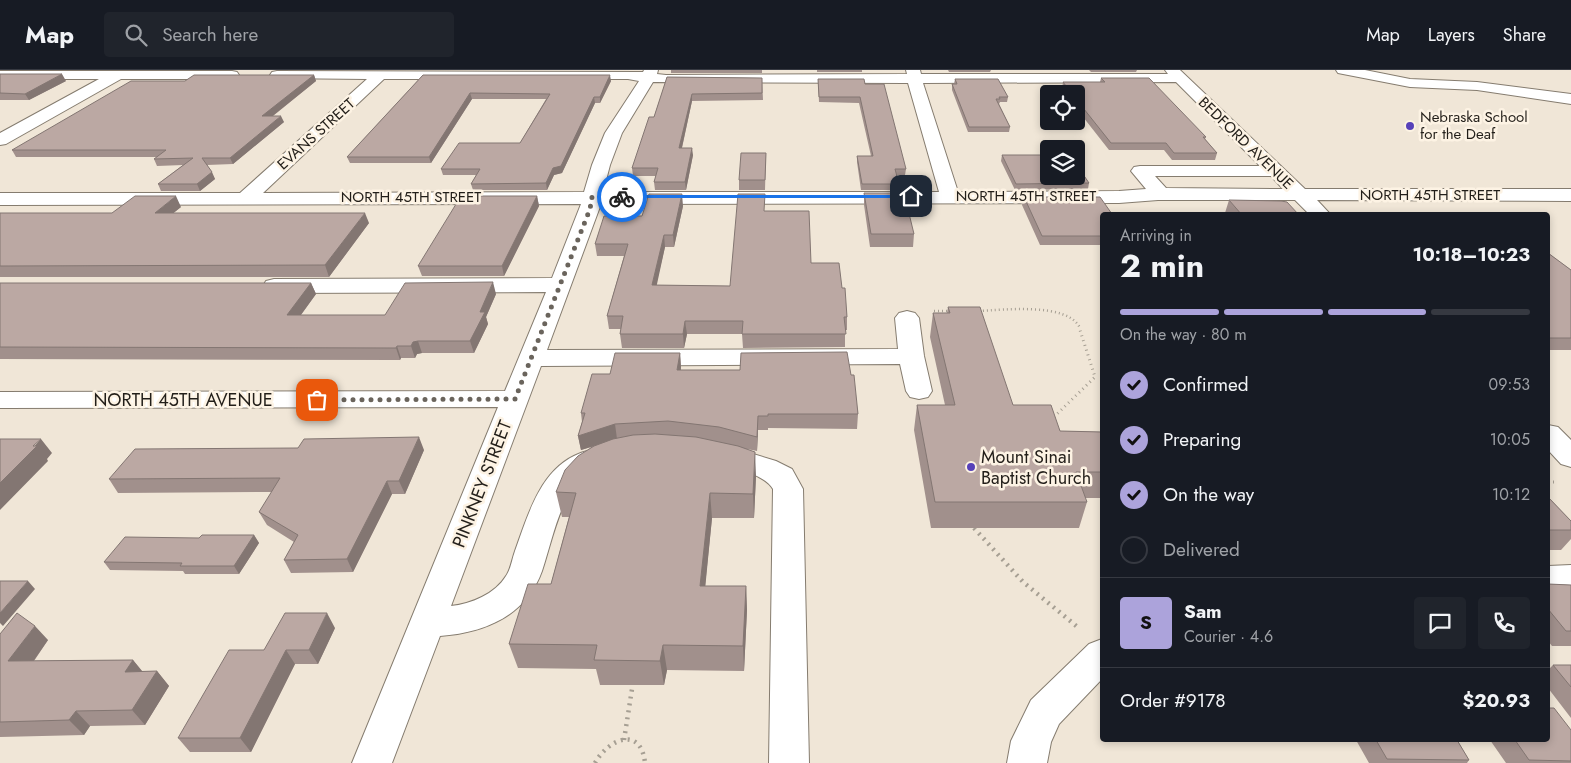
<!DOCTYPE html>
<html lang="en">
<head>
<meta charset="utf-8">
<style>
	body { margin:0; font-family:Jost,sans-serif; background:#20242c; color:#f1f3f6; height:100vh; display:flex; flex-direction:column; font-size:19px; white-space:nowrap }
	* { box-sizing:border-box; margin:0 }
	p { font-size:16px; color:#9ea1a6 }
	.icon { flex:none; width:28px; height:28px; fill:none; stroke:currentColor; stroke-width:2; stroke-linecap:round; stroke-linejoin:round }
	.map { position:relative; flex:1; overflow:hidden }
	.details { position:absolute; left:1100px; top:142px; width:450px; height:530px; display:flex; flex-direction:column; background:#171b24; border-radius:5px; box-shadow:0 2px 8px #0003 }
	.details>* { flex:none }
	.fabs { position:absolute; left:1040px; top:15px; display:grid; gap:10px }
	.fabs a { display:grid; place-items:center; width:45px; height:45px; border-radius:5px; background:#171b24; box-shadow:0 2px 8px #0003; font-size:25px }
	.pin { position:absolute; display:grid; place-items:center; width:42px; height:42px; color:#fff; margin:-21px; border-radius:10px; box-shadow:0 2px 8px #0006 }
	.courier { position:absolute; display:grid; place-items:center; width:50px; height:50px; margin:-25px; border:4px solid #1a73e8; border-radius:50%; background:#fff; color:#222; box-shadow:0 1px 6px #0007 }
	.summary em { font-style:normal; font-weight:700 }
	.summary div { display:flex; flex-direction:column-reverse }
	.summary { display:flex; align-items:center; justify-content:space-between; height:85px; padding:0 20px }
	h1 { font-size:32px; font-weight:700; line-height:38px }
	.bar { display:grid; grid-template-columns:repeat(4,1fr); gap:8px 5px; align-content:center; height:60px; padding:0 20px }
	.bar i { height:6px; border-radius:4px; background:#363941 }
	.bar .active { background:#aca3db }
	.bar p { grid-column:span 4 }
	.line { display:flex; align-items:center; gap:12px; padding:0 20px; border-top:1px solid #363941 }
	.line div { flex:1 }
	.round { display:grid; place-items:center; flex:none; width:52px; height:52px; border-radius:5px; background:#20242c }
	ol { padding:0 20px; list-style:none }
	li { display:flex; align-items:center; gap:15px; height:55px }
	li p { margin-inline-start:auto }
	li .icon { padding:5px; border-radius:50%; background:#aca3db; color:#111; stroke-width:4 }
	li:last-child { color:#9ea1a6 }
	li i { width:28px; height:28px; border:2px solid #363941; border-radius:50% }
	header { display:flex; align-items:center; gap:30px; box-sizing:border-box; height:70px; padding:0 25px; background:#171b24; border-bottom:1px solid #363941 }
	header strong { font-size:24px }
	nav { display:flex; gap:28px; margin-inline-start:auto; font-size:18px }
	.search { width:350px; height:45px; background:#20242c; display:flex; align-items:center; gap:12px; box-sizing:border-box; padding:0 18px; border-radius:5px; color:#9ea1a6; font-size:19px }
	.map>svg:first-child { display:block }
</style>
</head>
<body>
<header>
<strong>Map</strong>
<div class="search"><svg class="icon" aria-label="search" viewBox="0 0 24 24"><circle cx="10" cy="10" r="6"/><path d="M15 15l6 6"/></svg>Search here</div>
<nav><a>Map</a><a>Layers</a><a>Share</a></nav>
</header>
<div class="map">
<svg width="1571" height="693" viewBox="0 0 1571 693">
	<rect width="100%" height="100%" fill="#f0e6d7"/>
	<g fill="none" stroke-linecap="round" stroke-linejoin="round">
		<defs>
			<path id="minor" d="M 644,0 L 658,0 L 657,4 L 666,5 L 907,4 L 906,0 L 920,0 L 921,4 L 1168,4 L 1165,0 L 1180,0 L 1305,119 L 1571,119 L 1571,131 L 1317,130 L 1331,145 L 1310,145 L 1295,130 L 1158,130 L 1119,133 L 601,134 L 547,280 L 898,279 L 895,248 L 899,243 L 907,241 L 915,243 L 919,248 L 924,286 L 932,321 L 928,327 L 919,329 L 910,327 L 906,321 L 900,294 L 541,296 L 451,536 C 471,534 495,524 506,506 C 511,499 512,489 515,481 C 527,448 539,403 574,386 C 584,381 591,379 602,382 L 607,389 C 602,397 597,398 589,403 C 580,409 572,419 567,428 C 555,451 550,477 542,501 C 526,546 484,563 440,566 L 392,693 L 352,693 L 498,337 L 0,338 L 0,322 L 505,321 L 546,222 L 274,223 L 266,221 L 263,216 L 266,211 L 274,209 L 552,208 L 581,134 L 0,135 L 0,123 L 240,123 L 367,9 L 272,8 L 270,5 L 272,2 L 277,1 L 643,2 ZM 384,9 L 628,9 L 639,11 L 605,63 L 592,95 L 584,122 L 263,123 ZM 653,12 L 908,13 L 939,122 L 603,122 L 610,95 L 622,63 ZM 1176,12 L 1260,96 L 1140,96 L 1134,97 L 1131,101 L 1146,119 L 1119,121 L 958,122 L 923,13 ZM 1155,106 L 1271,106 L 1283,119 L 1166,118 Z
				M 1336,0 L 1365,0 L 1410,9 L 1477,12 L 1571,24 L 1571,34 L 1477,20 L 1410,17 L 1343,4 L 1338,3 Z
				M 0,1 L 232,1 L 237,2 L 239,5 L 237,8 L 232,9 L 121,9 L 6,74 L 0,75 L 0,63 L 99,9 L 0,9 Z
				M 1548,355 L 1558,357 L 1571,370 L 1571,397 L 1561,394 L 1548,380 Z
				M 720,374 L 776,391 L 792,399 L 803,419 L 809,693 L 769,693 L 773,419 C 764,403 727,396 710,391 L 706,384 L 710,377 Z
				M 1571,495 L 1571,521 L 1548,522 L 1548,496 Z
				M 1102,569 L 1102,609 L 1059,654 L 1051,672 L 1047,693 L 1007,693 L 1011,671 L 1031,630 L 1089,574 Z"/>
		</defs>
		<use href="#minor" stroke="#857c6f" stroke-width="2"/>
		<path stroke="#a69f93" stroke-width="2.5" stroke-dasharray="1 3" stroke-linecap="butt" d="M 934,241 L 950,241
			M 979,241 C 1003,240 1068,232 1080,258"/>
		<path stroke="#a69f93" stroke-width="3" stroke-dasharray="1 4" stroke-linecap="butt" d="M 1054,347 L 1095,307 L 1079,257
			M 1548,412 L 1557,412"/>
		<path stroke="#a69f93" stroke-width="4.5" stroke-dasharray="2 5" stroke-linecap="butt" d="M 974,458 L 1023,512 L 1080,559
			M 624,670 L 632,619
			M 595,693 C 608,669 641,655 645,693"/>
		<use href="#minor" fill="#fff" fill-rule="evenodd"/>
	</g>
	<path fill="#a1908c" d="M 671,0 L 762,0 L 762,3 L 671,3 Z
		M 817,0 L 862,0 L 862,2 L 817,2 Z
		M 948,0 L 991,0 L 990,2 L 949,2 Z
		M 1089,0 L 1137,0 L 1136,2 L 1091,2 Z
		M 0,4 L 66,11 L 29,30 L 0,30 Z
		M 314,5 L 316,11 L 273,46 L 284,52 L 233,94 L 207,95 L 215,109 L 200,121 L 161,121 L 158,114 L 183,95 L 157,96 L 154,89 L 157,87 L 16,87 L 12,80 L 185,11 Z
		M 423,5 L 611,11 L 600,33 L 595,33 L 562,103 L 554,105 L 547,120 L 473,120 L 471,114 L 476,105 L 443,105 L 441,99 L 520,73 L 546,29 L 472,29 L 431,93 L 350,93 L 347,87 Z
		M 667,7 L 762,8 L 763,30 L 692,31 L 682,78 L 693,85 L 686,120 L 655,120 L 654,112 L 656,106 L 633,106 L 632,98 L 654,47 Z
		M 1101,8 L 1206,67 L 1205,69 L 1217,83 L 1215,90 L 1172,90 L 1164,80 L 1109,80 L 1076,38 L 1076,24 L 1065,24 L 1062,19 L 1063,12 L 1100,12 Z
		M 818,9 L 865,14 L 906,99 L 905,105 L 897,105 L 899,114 L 899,120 L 861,120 L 857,92 L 857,86 L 871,86 L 859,33 L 819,32 Z
		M 955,9 L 1008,27 L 1007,32 L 1000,32 L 999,34 L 1010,57 L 1009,62 L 968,62 L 952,20 L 952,14 L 954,14 Z
		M 766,83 L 765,120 L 739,120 L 739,110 Z
		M 1002,85 L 1089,113 L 1088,119 L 1015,120 L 1001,91 Z
		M 864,123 L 914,164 L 913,177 L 870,177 L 864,135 Z
		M 537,126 L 539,136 L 504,206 L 422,206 L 418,196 Z
		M 1024,127 L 1102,145 L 1102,175 L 1040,175 L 1022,135 Z
		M 1229,130 L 1299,145 L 1227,145 L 1225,143 Z
		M 683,136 L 674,177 L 665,177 L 656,215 L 730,216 L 765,141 L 811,193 L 842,218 L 847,247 L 847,260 L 845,260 L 845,277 L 743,278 L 742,264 L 687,264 L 684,278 L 622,278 L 620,264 L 621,259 L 609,259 L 607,246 L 624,186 L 597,186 L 595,174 L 642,146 Z
		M 181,137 L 173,143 L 369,153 L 329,207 L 0,207 L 0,143 L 112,143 Z
		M 1548,183 L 1571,200 L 1571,280 L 1548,280 Z
		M 0,213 L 311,213 L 316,224 L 301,245 L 385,245 L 496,224 L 486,247 L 488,254 L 474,283 L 422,283 L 417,284 L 415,288 L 401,288 L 400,290 L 0,289 Z
		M 948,237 L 1013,335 L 1060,361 L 1102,362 L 1102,428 L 1085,428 L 1087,432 L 1079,458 L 931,458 L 914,360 L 917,335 L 945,335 L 930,267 L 933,243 L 947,243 Z
		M 680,283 L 681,300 L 851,305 L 858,344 L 857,359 L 768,358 L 768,360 L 758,360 L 757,381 L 747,379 L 756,406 L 754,448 L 712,448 L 705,516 L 746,516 L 747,540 L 744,601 L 667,600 L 664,615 L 600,615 L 596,599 L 518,598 L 509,574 L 551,514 L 569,447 L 562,447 L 556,422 L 591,377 L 581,380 L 578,366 L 582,352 L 581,343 L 610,304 Z
		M 424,380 L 405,424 L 392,424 L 353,502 L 291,503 L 284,490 L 294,472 L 267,455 L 259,442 L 272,422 L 118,423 L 109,409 Z
		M 1548,427 L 1571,451 L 1571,469 L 1561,480 L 1548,480 Z
		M 254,465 L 259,473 L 239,504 L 185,504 L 183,501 L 110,500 L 104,492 L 199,468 Z
		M 1548,514 L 1571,515 L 1571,576 L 1552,576 L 1548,571 Z
		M 335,558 L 318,594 L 295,594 L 251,682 L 190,682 L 178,668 L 264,580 Z
		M 0,564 L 48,570 L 34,591 L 133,590 L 143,602 L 157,601 L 169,616 L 145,655 L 90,656 L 84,665 L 0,667 Z
		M 1553,595 L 1571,595 L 1571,648 L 1548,618 L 1548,600 Z
		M 1571,660 L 1571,693 L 1506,693 L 1490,670 L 1548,670 Z
		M 1356,670 L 1457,670 L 1469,690 L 1467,693 L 1369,693 Z"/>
	<path fill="#837672" d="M 62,4 L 66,11 L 29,30 L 25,24 Z
		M 314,5 L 316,11 L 265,52 L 262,46 Z
		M 610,5 L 611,11 L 600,33 L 600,27 Z
		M 470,23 L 472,29 L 431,93 L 429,87 Z
		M 692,24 L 692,31 L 680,86 L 679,78 Z
		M 594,27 L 595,33 L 562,103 L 554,105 L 547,120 L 546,113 L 553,98 Z
		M 281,46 L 284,52 L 233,94 L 230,88 Z
		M 692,78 L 693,85 L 686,120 L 685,112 Z
		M 212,102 L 215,109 L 200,121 L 197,114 Z
		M 682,124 L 683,136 L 674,177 L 673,165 Z
		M 176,126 L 181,137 L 160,154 L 155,143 Z
		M 537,126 L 539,136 L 504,206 L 502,196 Z
		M 365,143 L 369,153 L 329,207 L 325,195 Z
		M 664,165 L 665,177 L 654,228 L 652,215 Z
		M 493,212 L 496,224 L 486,247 L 488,254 L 474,283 L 470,271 L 480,242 Z
		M 311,213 L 316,224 L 292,257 L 287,245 Z
		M 685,251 L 687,264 L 684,278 L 683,264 Z
		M 418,271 L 422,283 L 417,284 L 415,288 L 411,276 L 413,272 Z
		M 397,276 L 401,288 L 400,290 L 396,278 Z
		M 680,283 L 681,297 L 679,314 L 677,300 Z
		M 758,346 L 758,360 L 757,381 L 757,367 Z
		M 615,354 L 617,369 L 581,380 L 578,366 Z
		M 419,367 L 424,380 L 405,424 L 399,411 Z
		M 41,369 L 52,383 L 47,389 L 48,391 L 0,440 L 0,413 Z
		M 755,382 L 756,406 L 754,448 L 753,424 Z
		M 387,411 L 392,424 L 353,502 L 347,489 Z
		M 710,423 L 712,448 L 703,540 L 700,516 Z
		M 254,465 L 259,473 L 239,504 L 234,496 Z
		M 28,511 L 35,519 L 3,556 L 0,553 L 0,543 Z
		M 746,516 L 747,540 L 744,601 L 743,576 Z
		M 327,543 L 335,558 L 318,594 L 309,580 Z
		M 35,556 L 48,570 L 23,606 L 8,591 Z
		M 663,575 L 667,600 L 664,615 L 660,591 Z
		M 286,580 L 295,594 L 251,682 L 240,668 Z
		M 133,590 L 145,605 L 125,602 Z
		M 157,601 L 169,616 L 145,655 L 132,640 Z
		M 76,641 L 90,656 L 84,665 L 69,650 Z"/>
	<path fill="#bba8a3" stroke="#837672" d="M 0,4 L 62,4 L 25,24 L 0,23 Z
		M 194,5 L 314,5 L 262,46 L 281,46 L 230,88 L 202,88 L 212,102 L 197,114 L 158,114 L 193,88 L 154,89 L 166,80 L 12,80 L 131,11 L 185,11 Z
		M 423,5 L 610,5 L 600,27 L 594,27 L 561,96 L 553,98 L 546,113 L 471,114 L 480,99 L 441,99 L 459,73 L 520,73 L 550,24 L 470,23 L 429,87 L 347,87 Z
		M 667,7 L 762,8 L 762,23 L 692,24 L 679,78 L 692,78 L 685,112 L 654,112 L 658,98 L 632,98 L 649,47 L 654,47 Z
		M 1101,8 L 1149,8 L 1206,67 L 1203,67 L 1217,83 L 1174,83 L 1166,73 L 1111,73 L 1076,29 L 1076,24 L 1072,24 L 1063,12 L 1105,12 Z
		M 818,9 L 864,9 L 865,14 L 884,14 L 906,99 L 895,99 L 899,114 L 862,114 L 857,86 L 873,86 L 860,27 L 819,27 Z
		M 955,9 L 998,9 L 1008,27 L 999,27 L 1000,29 L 996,29 L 1010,57 L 969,57 L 952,14 L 957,14 Z
		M 741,83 L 766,83 L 765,110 L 739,110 Z
		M 1002,85 L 1049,85 L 1049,106 L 1076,106 L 1076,94 L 1089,113 L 1016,114 Z
		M 864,123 L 904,123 L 914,164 L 871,164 Z
		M 649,124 L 682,124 L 673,165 L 664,165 L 652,215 L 730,216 L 738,124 L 765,124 L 764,141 L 809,141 L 811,193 L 839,193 L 842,218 L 845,218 L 847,247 L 844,247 L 846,264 L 742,264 L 743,251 L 685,251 L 683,264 L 620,264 L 623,246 L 607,246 L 628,174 L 595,174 L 604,146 L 642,146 Z
		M 135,126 L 176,126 L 155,143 L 365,143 L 325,195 L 0,196 L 0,143 L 112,143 Z
		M 461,126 L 537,126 L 502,196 L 418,196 Z
		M 1024,127 L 1100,127 L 1112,144 L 1142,144 L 1142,145 L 1102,145 L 1102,166 L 1042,166 Z
		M 1229,130 L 1281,131 L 1287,132 L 1299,145 L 1242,145 Z
		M 1391,144 L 1470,144 L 1471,145 L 1392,145 Z
		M 1548,183 L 1571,200 L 1571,268 L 1548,268 Z
		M 493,212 L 480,242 L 485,242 L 470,271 L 418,271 L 413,272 L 411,276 L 397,276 L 396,278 L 0,277 L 0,213 L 311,213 L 287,245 L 385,245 L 405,213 Z
		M 948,237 L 980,237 L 1013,335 L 1051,335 L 1060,361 L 1102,362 L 1102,402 L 1076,402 L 1087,432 L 935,432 L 917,335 L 955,335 L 933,243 L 950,243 Z
		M 847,282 L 851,305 L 854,305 L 858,344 L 768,344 L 768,346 L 758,346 L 757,367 L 719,357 L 668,351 L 615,354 L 578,366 L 585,343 L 581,343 L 592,304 L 610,304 L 615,283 L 680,283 L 677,300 L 740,300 L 741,283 Z
		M 655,364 L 696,367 L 738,376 L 755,382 L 753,424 L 710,423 L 700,516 L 746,516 L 743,576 L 663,575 L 660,591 L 594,590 L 597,575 L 509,574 L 528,514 L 551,514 L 576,423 L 556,422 L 565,400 L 578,386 L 594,376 L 613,369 L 633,365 Z
		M 419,367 L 399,411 L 387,411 L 347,489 L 284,490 L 298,465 L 259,442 L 280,408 L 109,409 L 135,379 L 298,378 L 304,369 Z
		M 0,369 L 41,369 L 33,376 L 37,376 L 0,413 Z
		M 1548,427 L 1571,451 L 1571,460 L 1548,460 Z
		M 202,465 L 254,465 L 234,496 L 180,496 L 182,493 L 104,492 L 125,467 L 199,468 Z
		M 0,511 L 28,511 L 0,543 Z
		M 1548,514 L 1571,515 L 1571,561 L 1566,561 L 1548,539 Z
		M 17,543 L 35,556 L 8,591 L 133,590 L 125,602 L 157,601 L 132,640 L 76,641 L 69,650 L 0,652 L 0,564 Z
		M 285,543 L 327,543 L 309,580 L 286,580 L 240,668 L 178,668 L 229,580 L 264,580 Z
		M 1553,595 L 1571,595 L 1571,617 Z
		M 1548,638 L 1554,638 L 1571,660 L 1571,691 L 1529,690 L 1515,670 L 1548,670 Z
		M 1376,670 L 1457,670 L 1469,690 L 1387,689 Z"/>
	<path fill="#1a73e8" d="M 622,125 L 911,125 L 913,126 L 911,128 L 620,128 Z"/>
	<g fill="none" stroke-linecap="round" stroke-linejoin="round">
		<path stroke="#6a645c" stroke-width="5" stroke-dasharray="0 9" d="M 317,330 L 515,329 L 590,139 L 592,127 L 622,127"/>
	</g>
	<g fill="#5741b9" stroke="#fdf3e4" stroke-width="2">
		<circle cx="1410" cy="56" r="5"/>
		<circle cx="971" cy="397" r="5"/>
	</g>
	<g text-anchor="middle" stroke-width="5" stroke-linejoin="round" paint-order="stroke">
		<g font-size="15" fill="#221e19" stroke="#fdf3e4" text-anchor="start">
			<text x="1420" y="52">Nebraska School<tspan x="1420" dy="17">for the Deaf</tspan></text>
		</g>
		<g font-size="15" fill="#221e19" stroke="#fdf3e4">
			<text transform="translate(316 64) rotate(-42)" y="5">EVANS STREET</text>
			<text transform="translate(1246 73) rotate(44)" y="5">BEDFORD AVENUE</text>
			<text x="1430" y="130">NORTH 45TH STREET</text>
			<text x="1026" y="131">NORTH 45TH STREET</text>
			<text x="411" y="132">NORTH 45TH STREET</text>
		</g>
		<g font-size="18" fill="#221e19" stroke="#fdf3e4">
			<text x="183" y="336">NORTH 45TH AVENUE</text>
			<text transform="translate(482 414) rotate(-69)" y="6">PINKNEY STREET</text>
		</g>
		<g font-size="18" fill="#221e19" stroke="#fdf3e4" text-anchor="start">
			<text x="981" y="393">Mount Sinai<tspan x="981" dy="21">Baptist Church</tspan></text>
		</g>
	</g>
</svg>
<div class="fabs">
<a><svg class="icon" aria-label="locate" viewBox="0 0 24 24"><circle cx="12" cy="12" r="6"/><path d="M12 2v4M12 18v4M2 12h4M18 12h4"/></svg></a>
<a><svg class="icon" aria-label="layers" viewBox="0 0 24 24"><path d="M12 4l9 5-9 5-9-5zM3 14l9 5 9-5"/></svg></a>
</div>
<div class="pin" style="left:317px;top:330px;background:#ea580c"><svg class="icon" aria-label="bag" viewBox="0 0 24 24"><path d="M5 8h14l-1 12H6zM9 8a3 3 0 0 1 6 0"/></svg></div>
<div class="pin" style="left:911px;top:126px;background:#1f2937"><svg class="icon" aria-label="home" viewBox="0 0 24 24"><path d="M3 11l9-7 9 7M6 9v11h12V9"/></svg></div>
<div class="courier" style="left:622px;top:127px"><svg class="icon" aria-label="bike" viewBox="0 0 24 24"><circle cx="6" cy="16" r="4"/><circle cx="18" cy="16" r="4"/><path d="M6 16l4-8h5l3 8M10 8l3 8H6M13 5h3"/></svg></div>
<section class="details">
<div class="summary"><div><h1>2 min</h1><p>Arriving in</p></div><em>10:18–10:23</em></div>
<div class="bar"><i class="active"></i><i class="active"></i><i class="active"></i><i></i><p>On the way · 80 m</p></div>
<ol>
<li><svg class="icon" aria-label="check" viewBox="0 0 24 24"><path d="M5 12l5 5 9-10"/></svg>Confirmed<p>09:53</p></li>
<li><svg class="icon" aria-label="check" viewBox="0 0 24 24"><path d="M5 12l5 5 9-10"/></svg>Preparing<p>10:05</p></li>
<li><svg class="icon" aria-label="check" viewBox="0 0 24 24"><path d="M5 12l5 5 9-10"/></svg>On the way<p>10:12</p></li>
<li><i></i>Delivered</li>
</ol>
<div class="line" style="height:90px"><b class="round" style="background:#aca3db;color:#111">S</b><div><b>Sam</b><p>Courier · 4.6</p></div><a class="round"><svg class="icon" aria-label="chat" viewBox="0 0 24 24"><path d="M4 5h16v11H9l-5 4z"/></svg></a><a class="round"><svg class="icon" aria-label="phone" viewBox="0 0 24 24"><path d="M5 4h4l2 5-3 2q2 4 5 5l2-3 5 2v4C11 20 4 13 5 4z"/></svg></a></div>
<div class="line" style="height:65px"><div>Order #9178</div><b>$20.93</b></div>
</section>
</div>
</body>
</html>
